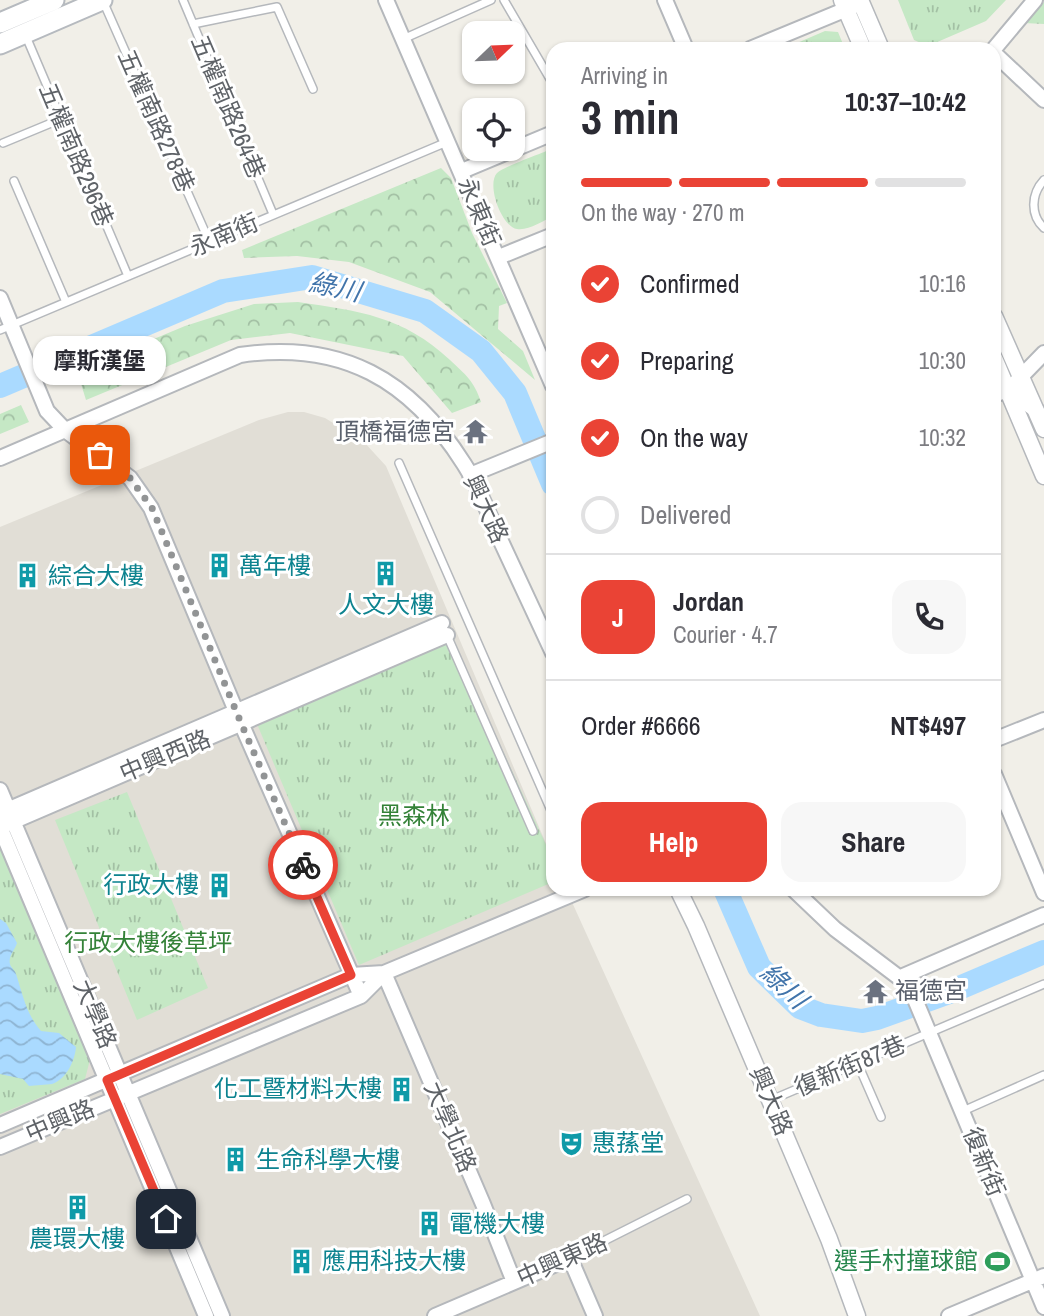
<!DOCTYPE html>
<html lang="en">
<head>
<meta charset="utf-8">
<style>
	body { margin:0; font-family:"Archivo Narrow","Noto Sans TC",sans-serif; background:#f7f7f7; color:#2b2b33; height:100vh; display:flex; flex-direction:column; font-size:26px; white-space:nowrap }
	* { box-sizing:border-box; margin:0 }
	p { font-size:23px; color:#7c7c81 }
	.icon { flex:none; width:38px; height:38px; fill:none; stroke:currentColor; stroke-width:2; stroke-linecap:round; stroke-linejoin:round }
	.map { position:relative; flex:1; overflow:hidden }
	.panel { position:absolute; left:546px; top:42px; width:455px; height:854px; display:flex; flex-direction:column; background:#fff; border-radius:21px; box-shadow:0 2px 5px #0004 }
	.panel>* { flex:none }
	.needle { width:46px; rotate:67deg }
	.fabs { position:absolute; left:462px; top:21px; display:grid; gap:14px }
	.fabs a { display:grid; place-items:center; width:63px; height:63px; border-radius:14px; background:#fff; box-shadow:0 2px 5px #0004; font-size:35px }
	.pin { position:absolute; display:grid; place-items:center; width:60px; height:60px; color:#fff; margin:-30px; border-radius:14px; box-shadow:0 4px 10px #0006 }
	.courier { position:absolute; display:grid; place-items:center; width:70px; height:70px; margin:-35px; border:5px solid #ea4335; border-radius:50%; background:#fff; color:#222; box-shadow:0 2px 9px #0007 }
	.bubble { position:absolute; height:49px; border-radius:21px; background:#fff; box-shadow:0 2px 5px #0004; font-size:23px; font-weight:700; line-height:49px; text-align:center }
	.summary em { font-style:normal; font-weight:700 }
	.summary div { display:flex; flex-direction:column-reverse }
	.summary { display:flex; align-items:center; justify-content:space-between; height:119px; padding:0 35px }
	h1 { font-size:46px; font-weight:700; line-height:52px }
	.bar { display:grid; grid-template-columns:repeat(4,1fr); gap:10px 7px; align-content:center; height:84px; padding:0 35px }
	.bar i { height:9px; border-radius:5px; background:#e1e1e2 }
	.bar .on { background:#ea4335 }
	.bar p { grid-column:span 4 }
	.line { display:flex; align-items:center; gap:18px; padding:0 35px; border-top:2px solid #e1e1e2 }
	.line div { flex:1 }
	.round { display:grid; place-items:center; flex:none; width:74px; height:74px; border-radius:21px; background:#f7f7f7 }
	ol { padding:0 35px; list-style:none }
	li { display:flex; align-items:center; gap:21px; height:77px }
	li p { margin-inline-start:auto }
	li .icon { padding:7px; border-radius:50%; background:#ea4335; color:#fff; stroke-width:4 }
	li:last-child { color:#7c7c81 }
	li i { width:38px; height:38px; border:4px solid #e1e1e2; border-radius:50% }
	.cta { display:flex; gap:14px; margin-top:auto; padding:14px 35px }
	.cta a { flex:1; height:80px; border-radius:21px; background:#ea4335; color:#fff; font-size:28px; font-weight:700; line-height:80px; text-align:center }
	.cta a+a { background:#f7f7f7; color:#2b2b33 }
	.map>svg:first-child { display:block }
</style>
</head>
<body>
<div class="map">
<svg width="1044" height="1316" viewBox="0 0 1044 1316">
	<defs>
		<pattern id="forest-crowns" width="20" height="18" patternUnits="userSpaceOnUse" patternTransform="scale(1.75)"><rect width="20" height="18" fill="#c5e8c5"/><path d="M2 6a3 3 0 1 1 6 0M12 15a3 3 0 1 1 6 0" fill="none" stroke="#a3c0a4"/></pattern>
		<pattern id="park-tufts" width="24" height="20" patternUnits="userSpaceOnUse" patternTransform="scale(1.75)"><rect width="24" height="20" fill="#c5e8c5"/><path d="M3 7l-1-3M5 7V3M7 7l1-3M15 17l-1-3M17 17v-4M19 17l1-3" fill="none" stroke="#a3c0a4"/></pattern>
		<pattern id="water-waves" width="16" height="10" patternUnits="userSpaceOnUse" patternTransform="scale(1.75)"><rect width="16" height="10" fill="#aadaff"/><path d="M0 5q4-4 8 0t8 0" fill="none" stroke="#8eb4d2"/></pattern>
	</defs>
	<rect width="100%" height="100%" fill="#f1efe8"/>
	<path fill="#e1ded6" d="M 288,412 L 304,412 L 325,418 L 364,442 L 386,466 L 553,860 L 553,889 L 566,889 L 760,1316 L 0,1316 L 0,527 L 259,420 Z"/>
	<path fill="url(#forest-crowns)" d="M 441,168 L 451,178 L 472,233 L 507,303 L 499,306 L 498,329 L 523,351 L 535,380 L 430,292 L 349,262 L 297,256 L 244,258 L 242,250 Z
		M 298,302 C 359,311 403,316 450,360 C 466,375 474,381 481,402 L 452,413 L 403,356 L 290,333 L 231,340 L 86,400 L 77,371 L 185,326 L 254,304 Z
		M 21,405 L 29,422 L 0,434 L 0,414 Z"/>
	<path fill="url(#park-tufts)" d="M 898,0 L 1006,0 L 986,21 L 928,46 L 914,40 Z
		M 1044,2 L 1044,24 L 1024,23 Z
		M 825,31 L 838,32 L 845,49 L 783,49 Z
		M 553,148 L 553,216 C 543,221 528,231 517,229 C 502,227 486,185 497,173 C 505,166 541,154 553,148 Z
		M 452,640 L 553,860 L 553,882 L 359,965 L 257,724 Z
		M 127,792 L 208,988 L 137,1020 L 55,820 Z
		M 0,844 L 93,1048 L 85,1079 L 0,1114 Z"/>
	<path fill="url(#water-waves)" d="M 0,919 L 6,923 L 17,943 C 15,950 8,956 10,964 C 11,968 15,970 16,974 C 23,995 26,1014 41,1031 L 59,1033 L 76,1047 C 75,1060 67,1079 52,1084 C 46,1085 36,1085 29,1086 L 23,1079 L 0,1074 Z"/>
	<g fill="none" stroke-linecap="round" stroke-linejoin="round">
		<path stroke="#aadaff" stroke-width="24" d="M 0,386 L 223,291 L 312,277 L 425,311 L 481,351 L 515,393 L 553,484
			M 725,889 L 759,967 L 800,1007 L 821,1015 L 862,1021 L 877,1018 L 952,991 L 1044,952"/>
		<defs>
			<path id="service" d="M 183,0 L 273,214
				M 504,0 L 553,84
				M 103,1 L 209,241
				M 193,24 L 277,7 L 313,89
				M 25,34 L 128,276
				M 403,39 L 491,0
				M 3,143 L 61,119
				M 1044,180 C 1031,194 1030,215 1044,228
				M 14,181 L 66,302
				M 0,330 L 447,142
				M 399,463 L 553,815
				M 994,582 L 994,583
				M 446,633 L 533,831
				M 857,1062 L 881,1117
				M 771,1100 L 1044,984
				M 963,1111 L 1044,1075
				M 570,1258 L 687,1199"/>
			<path id="minor" d="M 386,0 L 553,386
				M 665,0 L 686,49
				M 750,49 L 854,6
				M 994,49 L 1035,0
				M 994,53 L 1044,100
				M 462,171 L 553,133
				M 499,257 L 553,235
				M 0,298 L 47,411 L 65,430 L 130,478 L 151,508 L 241,723 L 361,996
				M 1013,385 L 1044,353
				M 994,395 L 1008,390 L 1037,411
				M 0,458 L 240,355 C 342,340 411,380 464,464 C 479,487 488,513 499,537 C 517,576 535,614 553,653
				M 470,475 L 553,441
				M 994,740 L 1044,720
				M 994,774 L 1044,893
				M 0,790 L 222,1316
				M 0,813 L 442,623
				M 5,825 L 447,635
				M 0,827 L 206,1316
				M 793,889 L 835,929 L 909,985 L 1044,1307
				M 384,973 L 483,1204 L 514,1282
				M 901,977 L 1044,915
				M 0,1125 L 351,975 L 384,973 L 585,889
				M 0,1147 L 361,996 L 384,973
				M 435,1316 L 570,1258 L 595,1316
				M 949,1316 L 1044,1276"/>
			<path id="tertiary" d="M 842,0 L 863,49
				M 860,0 L 881,49
				M 994,316 L 1044,429
				M 994,358 L 1044,476
				M 678,889 L 696,926 L 829,1239 L 857,1316"/>
			<path id="secondary" d="M 0,23 L 54,0
				M 0,44 L 102,0"/>
		</defs>
		<use href="#service" stroke="#b5b8bc" stroke-width="10"/>
		<use href="#minor" stroke="#b5b8bc" stroke-width="18"/>
		<use href="#tertiary" stroke="#b5b8bc" stroke-width="19"/>
		<use href="#secondary" stroke="#b6babf" stroke-width="23"/>
		<use href="#service" stroke="#fff" stroke-width="7"/>
		<use href="#minor" stroke="#fff" stroke-width="14"/>
		<use href="#tertiary" stroke="#fff" stroke-width="16"/>
		<use href="#secondary" stroke="#fff" stroke-width="19"/>
	</g>
	<g fill="none" stroke-linecap="round" stroke-linejoin="round">
		<path stroke="#929495" stroke-width="7" stroke-dasharray="0 12.6" d="M 100,455 L 130,478 L 152,508 L 241,723 L 303,865"/>
		<path stroke="#ea4335" stroke-width="9" d="M 166,1219 L 107,1080 L 351,975 L 303,865"/>
	</g>
	<defs>
		<symbol id="temple-bare" viewBox="-9 -9 18 18"><path d="M0-6L5-2H3V0L6.5 2.5H4V6H1.5V3h-3V6H-4V2.5H-6.5L-3 0V-2H-5Z" fill="#6b7280" stroke="#fff" stroke-width="2.5" paint-order="stroke"/></symbol>
		<symbol id="building-bare" viewBox="-9 -9 18 18"><path d="M-4-6H4V6H1V3H-1V6H-4ZM-2.5-4.3h1.7v1.8h-1.7ZM.8-4.3h1.7v1.8H.8ZM-2.5-1h1.7V.8h-1.7ZM.8-1h1.7V.8H.8Z" fill="#0f9aa8" stroke="#fff" stroke-width="2.5" paint-order="stroke"/></symbol>
		<symbol id="theatre-bare" viewBox="-9 -9 18 18"><path d="M-5-5.5Q0-4 5-5.5V0Q5 5 0 6Q-5 5-5 0ZM-3.3-2.5H-1v1.5H-3.3ZM1-2.5H3.3v1.5H1ZM-2.8 1Q0 5.5 2.8 1Z" fill="#0f9aa8" stroke="#fff" stroke-width="2.5" paint-order="stroke"/></symbol>
		<symbol id="stadium-bare" viewBox="-9 -9 18 18"><path d="M0-5a6.5 5 0 1 0 0 10a6.5 5 0 1 0 0-10ZM-3.5-1.8h7v3.6h-7Z" fill="#2e9e5b" stroke="#fff" stroke-width="2.5" paint-order="stroke"/></symbol>
	</defs>
	<g fill-rule="evenodd">
		<use href="#temple-bare" x="458" y="414" width="35" height="35"/>
		<use href="#building-bare" x="202" y="548" width="35" height="35"/>
		<use href="#building-bare" x="368" y="556" width="35" height="35"/>
		<use href="#building-bare" x="10" y="558" width="35" height="35"/>
		<use href="#building-bare" x="202" y="868" width="35" height="35"/>
		<use href="#temple-bare" x="858" y="974" width="35" height="35"/>
		<use href="#building-bare" x="384" y="1072" width="35" height="35"/>
		<use href="#theatre-bare" x="554" y="1126" width="35" height="35"/>
		<use href="#building-bare" x="218" y="1142" width="35" height="35"/>
		<use href="#building-bare" x="60" y="1190" width="35" height="35"/>
		<use href="#building-bare" x="412" y="1206" width="35" height="35"/>
		<use href="#building-bare" x="284" y="1244" width="35" height="35"/>
		<use href="#stadium-bare" x="980" y="1244" width="35" height="35"/>
	</g>
	<g text-anchor="middle" stroke-width="6" stroke-linejoin="round" paint-order="stroke">
		<g font-size="24" fill="#5f6368" stroke="#fff">
			<text transform="translate(228 107) rotate(67)" y="8">五權南路264巷</text>
			<text transform="translate(156 121) rotate(66)" y="8">五權南路278巷</text>
			<text transform="translate(76 155) rotate(67)" y="8">五權南路296巷</text>
			<text transform="translate(479 212) rotate(67)" y="8">永東街</text>
			<text transform="translate(224 235) rotate(-23)" y="8">永南街</text>
			<text transform="translate(486 509) rotate(65)" y="8">興大路</text>
			<text transform="translate(165 756) rotate(-23)" y="8">中興西路</text>
			<text transform="translate(95 1014) rotate(67)" y="8">大學路</text>
			<text transform="translate(850 1066) rotate(-23)" y="8">復新街87巷</text>
			<text transform="translate(771 1101) rotate(67)" y="8">興大路</text>
			<text transform="translate(60 1121) rotate(-23)" y="8">中興路</text>
			<text transform="translate(450 1127) rotate(67)" y="8">大學北路</text>
			<text transform="translate(984 1162) rotate(68)" y="8">復新街</text>
			<text transform="translate(562 1260) rotate(-24)" y="8">中興東路</text>
		</g>
		<g font-size="24" fill="#5b616d" stroke="#fff" text-anchor="end">
			<text x="455" y="440">頂橋福德宮</text>
			<text x="895" y="999" text-anchor="start">福德宮</text>
		</g>
		<g font-size="24" fill="#0d838f" stroke="#fff" text-anchor="start">
			<text x="239" y="574">萬年樓</text>
			<text x="48" y="584">綜合大樓</text>
			<text x="386" y="613" text-anchor="middle">人文大樓</text>
			<text x="199" y="893" text-anchor="end">行政大樓</text>
			<text x="382" y="1097" text-anchor="end">化工暨材料大樓</text>
			<text x="592" y="1151">惠蓀堂</text>
			<text x="256" y="1168">生命科學大樓</text>
			<text x="449" y="1232">電機大樓</text>
			<text x="77" y="1247" text-anchor="middle">農環大樓</text>
			<text x="322" y="1269">應用科技大樓</text>
		</g>
		<g font-size="24" fill="#348238" stroke="#fff">
			<text x="414" y="824">黑森林</text>
			<text x="148" y="951">行政大樓後草坪</text>
		</g>
		<g font-size="24" fill="#27864d" stroke="#fff" text-anchor="end">
			<text x="978" y="1269">選手村撞球館</text>
		</g>
		<g font-size="26" font-style="italic" fill="#4174aa" stroke="#fff">
			<text transform="translate(335 287) rotate(12)" y="9">綠川</text>
			<text transform="translate(784 986) rotate(43)" y="9">綠川</text>
		</g>
	</g>
</svg>
<div class="fabs">
<a><svg class="needle" viewBox="-14 -14 28 28"><path d="M0-13l5 13h-10z" fill="#e53935"/><path d="M0 13l5-13h-10z" fill="#7c7c81"/></svg></a>
<a><svg class="icon" aria-label="locate" viewBox="0 0 24 24"><circle cx="12" cy="12" r="6"/><path d="M12 2v4M12 18v4M2 12h4M18 12h4"/></svg></a>
</div>
<div class="pin" style="left:100px;top:455px;background:#ea580c"><svg class="icon" aria-label="bag" viewBox="0 0 24 24"><path d="M5 8h14l-1 12H6zM9 8a3 3 0 0 1 6 0"/></svg></div>
<div class="pin" style="left:166px;top:1219px;background:#1f2937"><svg class="icon" aria-label="home" viewBox="0 0 24 24"><path d="M3 11l9-7 9 7M6 9v11h12V9"/></svg></div>
<div class="courier" style="left:303px;top:865px"><svg class="icon" aria-label="bike" viewBox="0 0 24 24"><circle cx="6" cy="16" r="4"/><circle cx="18" cy="16" r="4"/><path d="M6 16l4-8h5l3 8M10 8l3 8H6M13 5h3"/></svg></div>
<div class="bubble" style="left:33px;top:336px;width:133px">摩斯漢堡</div>
<section class="panel">
<div class="summary"><div><h1>3 min</h1><p>Arriving in</p></div><em>10:37–10:42</em></div>
<div class="bar"><i class="on"></i><i class="on"></i><i class="on"></i><i></i><p>On the way · 270 m</p></div>
<ol>
<li><svg class="icon" aria-label="check" viewBox="0 0 24 24"><path d="M5 12l5 5 9-10"/></svg>Confirmed<p>10:16</p></li>
<li><svg class="icon" aria-label="check" viewBox="0 0 24 24"><path d="M5 12l5 5 9-10"/></svg>Preparing<p>10:30</p></li>
<li><svg class="icon" aria-label="check" viewBox="0 0 24 24"><path d="M5 12l5 5 9-10"/></svg>On the way<p>10:32</p></li>
<li><i></i>Delivered</li>
</ol>
<div class="line" style="height:126px"><b class="round" style="background:#ea4335;color:#fff">J</b><div><b>Jordan</b><p>Courier · 4.7</p></div><a class="round"><svg class="icon" aria-label="phone" viewBox="0 0 24 24"><path d="M5 4h4l2 5-3 2q2 4 5 5l2-3 5 2v4C11 20 4 13 5 4z"/></svg></a></div>
<div class="line" style="height:91px"><div>Order #6666</div><b>NT$497</b></div>
<div class="cta"><a>Help</a><a>Share</a></div>
</section>
</div>
</body>
</html>
